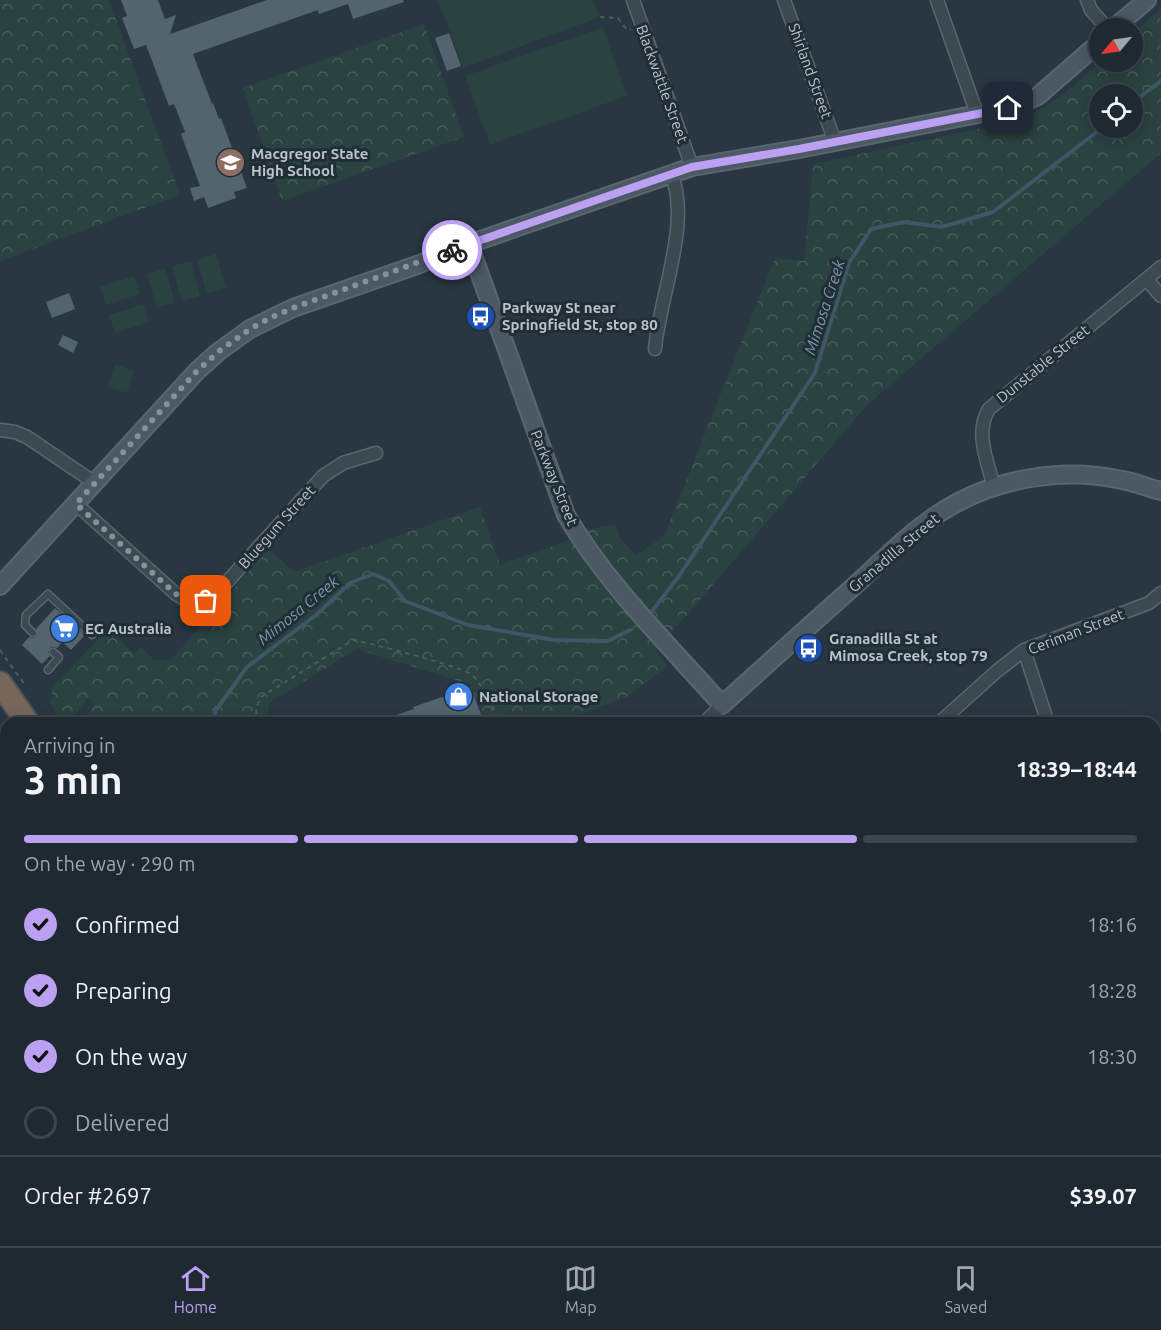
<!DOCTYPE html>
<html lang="en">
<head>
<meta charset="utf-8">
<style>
	body { margin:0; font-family:Ubuntu,sans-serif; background:#2b353d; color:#f1f3f6; height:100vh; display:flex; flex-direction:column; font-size:22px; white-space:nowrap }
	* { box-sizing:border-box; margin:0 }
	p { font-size:20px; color:#a1a6ab }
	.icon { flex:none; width:33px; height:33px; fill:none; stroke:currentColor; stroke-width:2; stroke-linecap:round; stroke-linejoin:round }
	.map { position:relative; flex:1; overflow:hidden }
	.panel { position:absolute; left:0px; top:717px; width:1161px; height:530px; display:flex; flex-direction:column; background:#1e2931; border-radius:18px 18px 0 0; box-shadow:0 3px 15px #0003,0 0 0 2px #3c454d }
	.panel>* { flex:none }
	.needle { width:39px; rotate:241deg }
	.controls { position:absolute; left:1089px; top:18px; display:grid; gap:12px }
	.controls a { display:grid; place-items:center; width:54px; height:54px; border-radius:50%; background:#1e2931; box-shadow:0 3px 15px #0003,0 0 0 2px #3c454d; font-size:30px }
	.pin { position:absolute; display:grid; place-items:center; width:51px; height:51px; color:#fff; margin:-26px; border-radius:12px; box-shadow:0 3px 9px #0006 }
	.courier { position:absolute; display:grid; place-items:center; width:60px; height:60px; margin:-30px; border:4px solid #bca0f2; border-radius:50%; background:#fff; color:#222; box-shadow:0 2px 8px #0007 }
	.headline em { font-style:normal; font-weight:600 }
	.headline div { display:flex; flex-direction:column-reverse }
	.headline { display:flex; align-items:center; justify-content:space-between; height:102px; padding:0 24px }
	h1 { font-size:39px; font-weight:600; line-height:45px }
	.bar { display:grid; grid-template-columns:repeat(4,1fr); gap:9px 6px; align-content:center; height:72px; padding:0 24px }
	.bar i { height:8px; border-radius:4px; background:#3c454d }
	.bar .current { background:#bca0f2 }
	.bar p { grid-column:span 4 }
	.line { display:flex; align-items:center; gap:15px; padding:0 24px; border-top:2px solid #3c454d }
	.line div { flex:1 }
	ol { padding:0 24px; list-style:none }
	li { display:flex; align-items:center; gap:18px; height:66px }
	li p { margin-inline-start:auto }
	li .icon { padding:6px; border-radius:50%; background:#bca0f2; color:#111; stroke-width:4 }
	li:last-child { color:#a1a6ab }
	li i { width:33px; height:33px; border:3px solid #3c454d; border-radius:50% }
	.tabs { display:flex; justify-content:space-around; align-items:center; height:84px; border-top:2px solid #3c454d; background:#1e2931; font-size:16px; color:#a1a6ab }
	.tabs a { display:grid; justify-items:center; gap:3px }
	.tabs .current { color:#bca0f2 }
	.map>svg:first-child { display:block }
</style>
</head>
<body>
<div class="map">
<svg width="1161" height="1246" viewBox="0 0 1161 1246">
	<defs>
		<pattern id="forest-firs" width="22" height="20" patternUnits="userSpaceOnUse" patternTransform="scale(1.5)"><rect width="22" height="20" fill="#2a4240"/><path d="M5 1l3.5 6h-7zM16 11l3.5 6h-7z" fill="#475c5a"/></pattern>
		<pattern id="park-crowns" width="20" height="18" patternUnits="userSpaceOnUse" patternTransform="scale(1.5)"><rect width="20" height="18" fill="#2a4240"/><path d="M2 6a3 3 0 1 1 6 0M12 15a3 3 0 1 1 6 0" fill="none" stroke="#475c5a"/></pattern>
	</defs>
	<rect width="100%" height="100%" fill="#283741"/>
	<path fill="url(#forest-firs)" d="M 6,815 L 6,892 L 0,894 L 0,817 Z
		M 622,1241 L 693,1241 L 695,1246 L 624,1246 Z"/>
	<path fill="url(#park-crowns)" fill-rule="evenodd" d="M 0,0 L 109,0 L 180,195 L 0,261 Z
		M 1161,9 L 1161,153 L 868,404 L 656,651 L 668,666 L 628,696 L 560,723 L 485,723 L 471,685 L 357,649 L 270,702 L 267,714 L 269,723 L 91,723 L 86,718 L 95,703 L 87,698 C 80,710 71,725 55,716 L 55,711 L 50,703 L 53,696 L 51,689 L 108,629 L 134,653 L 141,647 L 154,660 L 171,660 L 202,625 L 202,620 L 209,616 L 269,549 L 294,572 L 480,507 L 500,565 L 567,541 L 590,529 L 615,524 L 619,537 L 636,555 L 664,536 L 775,258 L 804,261 L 813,164 L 1014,121 C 1053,106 1070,89 1101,62 L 1132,62 L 1133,33 ZM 1100,94 L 1132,94 L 1132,128 L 1100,128 Z
		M 424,24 L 464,137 L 282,201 L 243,88 Z"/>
	<path fill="#2a4240" d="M 438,0 L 593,0 L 600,17 L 463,68 Z
		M 603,27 L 627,96 L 490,145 L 465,76 Z
		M 131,75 L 165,169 L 160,171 L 126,77 Z
		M 216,254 L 226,288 L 207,294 L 197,260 Z
		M 191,261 L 200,296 L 182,301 L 172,266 Z
		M 165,268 L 175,303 L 157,308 L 147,274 Z
		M 134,276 L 140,294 L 106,305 L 100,287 Z
		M 143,304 L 149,322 L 115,333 L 109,315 Z
		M 115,364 L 134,371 L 127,393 L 108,387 Z"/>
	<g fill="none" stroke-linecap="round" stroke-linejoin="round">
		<path stroke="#3d5767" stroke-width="4" d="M 1132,103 L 1161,81
			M 653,610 L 679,576 L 815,373 L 849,263 L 871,229 L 904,222 L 942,227 L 993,212 L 1102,128
			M 212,723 L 216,710 L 247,667 L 316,615 L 350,583 L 373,574 L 389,581 L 405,601 L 468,625 L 554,640 L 608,641 L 630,630
			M 0,852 L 6,850"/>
	</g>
	<path fill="#53646e" d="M 121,0 L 158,0 L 165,19 L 176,15 L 170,34 L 267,0 L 403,0 L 404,2 L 353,19 L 348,4 L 319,14 L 318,10 L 193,54 L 212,104 L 213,103 L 219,119 L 221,118 L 247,188 L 234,192 L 236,198 L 208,208 L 204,197 L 194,201 L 190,188 L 200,186 L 181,134 L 185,132 L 174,104 L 169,106 L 146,45 L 134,49 L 122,18 L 127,16 Z
		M 449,33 L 461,66 L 447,71 L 435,38 Z
		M 69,293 L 75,309 L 52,318 L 46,302 Z
		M 63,335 L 78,342 L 73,353 L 58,345 Z
		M 55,608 L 85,635 L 71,650 L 62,642 L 57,648 L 51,647 L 48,652 L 50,656 L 42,664 L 22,645 L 29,637 L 34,638 L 37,636 L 36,629 Z
		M 471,687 L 484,723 L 379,723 L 379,721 L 414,709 L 413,707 Z"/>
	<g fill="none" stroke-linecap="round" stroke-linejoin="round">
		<defs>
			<path id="lane" d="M 33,633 L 25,625 L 26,615 L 48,594 L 92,635
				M 48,670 L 59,657 L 53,652
				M 334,1240 L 336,1246"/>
			<path id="street" d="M 633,0 L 692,167
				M 784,0 L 835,142
				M 937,0 L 977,114
				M 1087,0 L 1091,10 L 1107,28
				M 1147,280 L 1161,296
				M 655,349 C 659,299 692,221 671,174
				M 0,430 L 15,432 L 27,437 L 95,483
				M 994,488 C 988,462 974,433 989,409 L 1161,267
				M 76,504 L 176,594 L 193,604 L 206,601 L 218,592 L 323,476 L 343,463 L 376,453
				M 1024,650 L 1048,723
				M 704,723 L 722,705
				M 939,723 L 997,671 L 1024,650 L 1149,603 L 1161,593
				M 1155,958 L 1161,966
				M 0,1039 L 6,1037
				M 778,1240 L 780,1246
				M 947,1240 L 948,1246
				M 1114,1240 L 1116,1246"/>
			<path id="secondary" d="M 1114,28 L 1147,0
				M 469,244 L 566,515 C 608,586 668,644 722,705 C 765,666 808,627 851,589 C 881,562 911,530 946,509 C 997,478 1063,467 1122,480 C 1135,482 1148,488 1161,491
				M 0,586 L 197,371 L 218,352 L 250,329 L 293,308 L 417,265 L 469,244 L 692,167 L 799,149 L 1014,107 L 1038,96 L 1100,42"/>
			<path id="highway" d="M 0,683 L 28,723
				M 0,740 L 6,749
				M 217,1240 L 219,1246
				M 252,1240 L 254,1246"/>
		</defs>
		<use href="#lane" stroke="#5a666e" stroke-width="9"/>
		<use href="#street" stroke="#5a666e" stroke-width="15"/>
		<use href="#secondary" stroke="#5a666e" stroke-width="20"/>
		<use href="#highway" stroke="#47535b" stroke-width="26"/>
		<path stroke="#485e5c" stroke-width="2" stroke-dasharray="4.5 4.5" stroke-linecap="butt" d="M 600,17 L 618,18 L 627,30 L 631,29
			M 0,650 L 25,685
			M 46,717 L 49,723
			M 257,723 L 256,708 L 261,697 L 353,640 C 370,643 463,667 472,675 C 486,689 492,705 499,723"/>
		<use href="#lane" stroke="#3c4951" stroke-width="6"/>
		<use href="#street" stroke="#3c4951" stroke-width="12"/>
		<use href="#secondary" stroke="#4a5964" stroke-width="16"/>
		<use href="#highway" stroke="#77665a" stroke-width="22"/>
	</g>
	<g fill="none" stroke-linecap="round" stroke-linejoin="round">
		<path stroke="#86929b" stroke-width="6" stroke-dasharray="0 10.8" d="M 206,601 L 194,604 L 176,594 L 76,504 L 197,371 L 218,352 L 250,329 L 270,318 L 293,308 L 452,250"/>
		<path stroke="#bca0f2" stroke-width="8" d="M 452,250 L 692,167 L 799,149 L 1008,108"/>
	</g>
	<defs>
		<symbol id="school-disc" viewBox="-11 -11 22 22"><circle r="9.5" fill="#8d6e63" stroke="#212e36"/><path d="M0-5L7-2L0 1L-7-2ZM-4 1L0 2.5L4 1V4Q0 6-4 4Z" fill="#fff"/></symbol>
		<symbol id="bus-disc" viewBox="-11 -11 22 22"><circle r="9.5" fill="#1a4fb4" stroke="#212e36"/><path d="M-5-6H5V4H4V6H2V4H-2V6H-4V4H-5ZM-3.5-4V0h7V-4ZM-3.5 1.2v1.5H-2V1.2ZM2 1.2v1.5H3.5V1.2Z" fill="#fff"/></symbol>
		<symbol id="supermarket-disc" viewBox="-11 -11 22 22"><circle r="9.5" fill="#3f7fe0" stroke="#212e36"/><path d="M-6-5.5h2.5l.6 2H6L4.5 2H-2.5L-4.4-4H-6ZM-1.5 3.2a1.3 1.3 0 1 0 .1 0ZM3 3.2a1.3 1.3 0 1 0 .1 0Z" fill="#fff"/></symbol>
		<symbol id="shop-disc" viewBox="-11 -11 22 22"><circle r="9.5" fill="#3f7fe0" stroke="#212e36"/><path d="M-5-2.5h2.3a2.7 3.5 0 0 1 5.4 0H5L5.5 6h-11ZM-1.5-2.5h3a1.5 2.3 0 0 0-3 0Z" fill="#fff"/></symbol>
	</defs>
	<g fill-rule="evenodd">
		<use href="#school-disc" x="214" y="146" width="33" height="33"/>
		<use href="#bus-disc" x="464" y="300" width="33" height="33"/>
		<use href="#supermarket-disc" x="48" y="612" width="33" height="33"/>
		<use href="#bus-disc" x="792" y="632" width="33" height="33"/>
		<use href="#shop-disc" x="442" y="680" width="33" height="33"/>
	</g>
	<g text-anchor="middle" stroke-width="6" stroke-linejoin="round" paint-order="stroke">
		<g font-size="15" fill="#b9c3cb" stroke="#212e36">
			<text transform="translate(810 71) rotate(70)" y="5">Shirland Street</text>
			<text transform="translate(662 84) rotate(70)" y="5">Blackwattle Street</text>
			<text transform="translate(1043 364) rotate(-39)" y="5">Dunstable Street</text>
			<text transform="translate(554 478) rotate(68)" y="5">Parkway Street</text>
			<text transform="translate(277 527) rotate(-48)" y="5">Bluegum Street</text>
			<text transform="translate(894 553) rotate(-40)" y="5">Granadilla Street</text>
			<text transform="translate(1076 632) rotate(-21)" y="5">Ceriman Street</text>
		</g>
		<g font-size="15" font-weight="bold" fill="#b9c3cb" stroke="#212e36" text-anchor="start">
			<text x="251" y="159">Macgregor State<tspan x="251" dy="17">High School</tspan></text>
			<text x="502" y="313">Parkway St near<tspan x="502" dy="17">Springfield St, stop 80</tspan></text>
			<text x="85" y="634">EG Australia</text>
			<text x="829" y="644">Granadilla St at<tspan x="829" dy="17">Mimosa Creek, stop 79</tspan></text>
			<text x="479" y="702">National Storage</text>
		</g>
		<g font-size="16" font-style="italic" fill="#7b99ac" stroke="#212e36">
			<text transform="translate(824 307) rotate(-72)" y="6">Mimosa Creek</text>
			<text transform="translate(298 610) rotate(-39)" y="6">Mimosa Creek</text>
		</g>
	</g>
</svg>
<div class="controls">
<a><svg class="needle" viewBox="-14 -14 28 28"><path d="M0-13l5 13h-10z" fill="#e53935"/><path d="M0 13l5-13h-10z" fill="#a1a6ab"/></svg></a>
<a><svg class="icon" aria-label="locate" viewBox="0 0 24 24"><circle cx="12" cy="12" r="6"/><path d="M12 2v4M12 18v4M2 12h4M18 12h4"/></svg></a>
</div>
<div class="pin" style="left:206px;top:601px;background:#ea580c"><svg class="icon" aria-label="bag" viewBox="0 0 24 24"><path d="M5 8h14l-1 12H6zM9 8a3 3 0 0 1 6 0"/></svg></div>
<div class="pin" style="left:1008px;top:108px;background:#1f2937"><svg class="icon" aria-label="home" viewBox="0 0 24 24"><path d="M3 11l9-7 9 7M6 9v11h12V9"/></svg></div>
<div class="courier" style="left:452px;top:250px"><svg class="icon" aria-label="bike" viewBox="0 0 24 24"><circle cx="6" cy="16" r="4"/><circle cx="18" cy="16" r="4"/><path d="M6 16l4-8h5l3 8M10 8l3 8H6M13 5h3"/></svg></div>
<section class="panel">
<div class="headline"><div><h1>3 min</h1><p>Arriving in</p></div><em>18:39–18:44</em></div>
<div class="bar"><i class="current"></i><i class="current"></i><i class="current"></i><i></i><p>On the way · 290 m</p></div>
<ol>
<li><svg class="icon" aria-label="check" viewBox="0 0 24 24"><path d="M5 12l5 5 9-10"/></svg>Confirmed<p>18:16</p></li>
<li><svg class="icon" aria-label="check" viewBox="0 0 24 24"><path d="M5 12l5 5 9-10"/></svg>Preparing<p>18:28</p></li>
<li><svg class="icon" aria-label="check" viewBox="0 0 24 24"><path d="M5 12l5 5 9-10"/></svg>On the way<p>18:30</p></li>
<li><i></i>Delivered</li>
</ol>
<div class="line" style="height:78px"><div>Order #2697</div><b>$39.07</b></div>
</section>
</div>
<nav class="tabs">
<a class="current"><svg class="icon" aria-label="home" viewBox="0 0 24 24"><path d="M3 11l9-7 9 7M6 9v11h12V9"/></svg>Home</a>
<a><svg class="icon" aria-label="map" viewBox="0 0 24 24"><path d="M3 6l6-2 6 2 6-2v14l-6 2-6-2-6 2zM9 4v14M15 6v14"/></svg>Map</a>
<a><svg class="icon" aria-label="saved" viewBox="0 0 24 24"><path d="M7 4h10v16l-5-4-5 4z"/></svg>Saved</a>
</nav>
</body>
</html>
